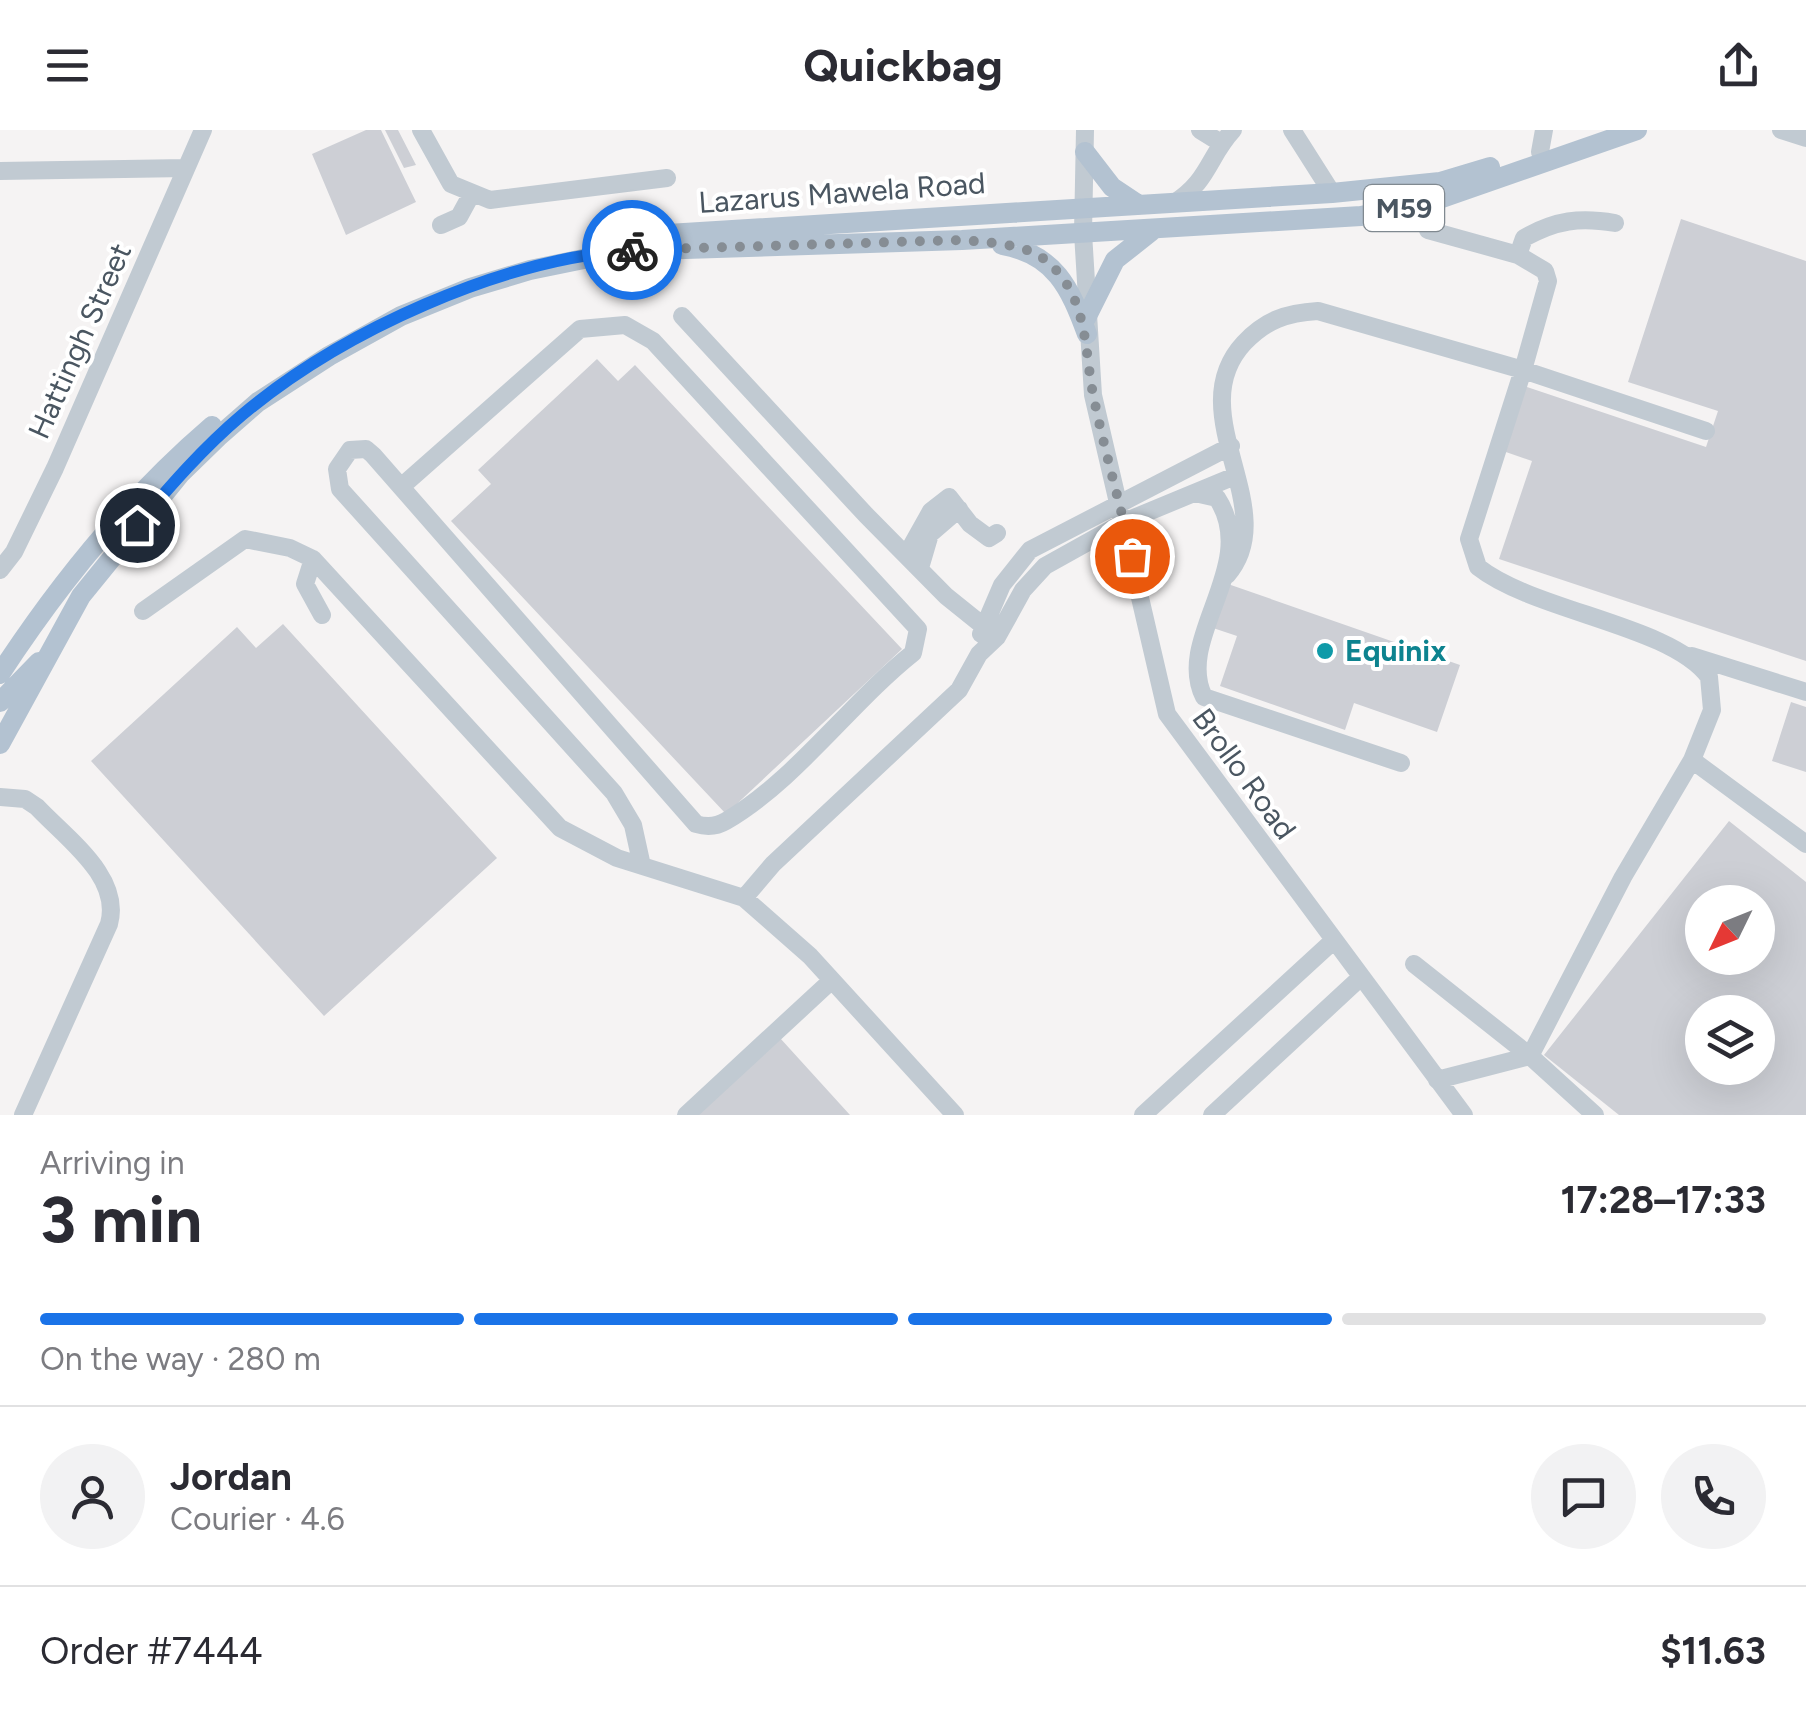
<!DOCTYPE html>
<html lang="en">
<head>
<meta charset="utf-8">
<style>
	body { margin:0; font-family:Figtree,sans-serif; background:#f2f2f3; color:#2b2b33; height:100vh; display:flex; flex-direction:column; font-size:38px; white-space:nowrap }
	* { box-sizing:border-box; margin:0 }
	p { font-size:32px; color:#7c7c81 }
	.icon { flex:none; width:55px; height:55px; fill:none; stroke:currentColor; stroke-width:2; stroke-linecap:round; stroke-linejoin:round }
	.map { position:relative; height:985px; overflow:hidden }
	.sheet { display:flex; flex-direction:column; background:#fff; flex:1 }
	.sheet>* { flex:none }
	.needle { width:65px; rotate:227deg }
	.buttons { position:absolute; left:1685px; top:755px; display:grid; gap:20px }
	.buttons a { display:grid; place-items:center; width:90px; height:90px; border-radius:50%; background:#fff; box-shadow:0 10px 40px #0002; font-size:50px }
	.pin { position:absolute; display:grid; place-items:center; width:85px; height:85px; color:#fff; margin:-42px; border:5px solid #fff; border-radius:50%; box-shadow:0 2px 10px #0007 }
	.courier { position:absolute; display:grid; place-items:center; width:100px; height:100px; margin:-50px; border:8px solid #1a73e8; border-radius:50%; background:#fff; color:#222; box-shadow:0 2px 12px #0007 }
	.head em { font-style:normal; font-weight:700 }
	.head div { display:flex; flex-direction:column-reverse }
	.head { display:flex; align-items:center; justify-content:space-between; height:170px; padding:0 40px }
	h1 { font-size:65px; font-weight:700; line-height:75px }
	.bar { display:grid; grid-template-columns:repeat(4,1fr); gap:15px 10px; align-content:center; height:120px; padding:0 40px }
	.bar i { height:12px; border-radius:8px; background:#e1e1e2 }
	.bar .on { background:#1a73e8 }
	.bar p { grid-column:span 4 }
	.line { display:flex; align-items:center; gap:25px; padding:0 40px; border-top:2px solid #e1e1e2 }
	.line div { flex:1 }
	.round { display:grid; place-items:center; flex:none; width:105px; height:105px; border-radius:52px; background:#f2f2f3 }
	header { display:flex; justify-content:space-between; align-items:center; height:130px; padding:0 40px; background:#fff; font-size:45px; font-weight:700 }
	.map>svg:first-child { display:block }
</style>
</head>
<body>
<header><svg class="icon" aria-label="menu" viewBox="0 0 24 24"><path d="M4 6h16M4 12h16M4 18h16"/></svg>Quickbag<svg class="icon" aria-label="share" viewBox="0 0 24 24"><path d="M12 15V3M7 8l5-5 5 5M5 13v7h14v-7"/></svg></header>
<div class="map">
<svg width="1806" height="985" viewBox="0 0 1806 985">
	<rect width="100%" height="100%" fill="#f5f3f3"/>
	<path fill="#cdcfd5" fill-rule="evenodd" d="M 366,0 L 381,0 L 416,72 L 346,105 L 312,24 Z
		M 385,0 L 398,0 L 416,35 L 404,38 Z
		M 1681,89 L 1806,131 L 1806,531 L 1499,429 L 1532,331 L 1503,321 L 1524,256 L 1706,317 L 1718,281 L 1628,252 Z
		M 597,229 L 618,251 L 635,235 L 902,519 L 726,684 L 451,391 L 491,354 L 478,340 Z
		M 1228,454 L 1460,535 L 1437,602 L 1354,573 L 1345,600 L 1220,556 L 1237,506 L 1213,498 Z
		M 283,494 L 497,728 L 324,886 L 91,631 L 237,497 L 256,518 Z
		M 1791,572 L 1806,577 L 1806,642 L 1772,631 Z
		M 1729,691 L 1806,752 L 1806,985 L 1619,985 L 1544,925 ZM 1702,772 L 1758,772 L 1758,828 L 1702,828 ZM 1702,882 L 1758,882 L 1758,938 L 1702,938 Z
		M 780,908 L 850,985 L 696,985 Z"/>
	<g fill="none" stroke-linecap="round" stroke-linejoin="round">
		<path stroke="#c1cad2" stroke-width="18" d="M 421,0 L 451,54 L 490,70 L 667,48
			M 1085,0 L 1083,103 L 1093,265 L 1167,584 L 1464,985
			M 1200,0 L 1221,13
			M 1292,0 L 1332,63
			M 1781,0 L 1806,8
			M 1540,22 L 1544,0
			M 0,41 L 186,38
			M 1174,73 C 1209,51 1208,27 1233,0
			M 441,95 L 459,87 L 471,65
			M 1518,125 L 1524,108 C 1556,90 1580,87 1615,93
			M 682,186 L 866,385 L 946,466 L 997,507
			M 401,357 L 580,199 L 625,195 L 653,211 L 918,499 L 913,523 C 850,573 795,651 726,691 C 716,697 706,697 696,694 L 373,325 L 366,319 L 350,320 L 337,339 L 340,359 L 614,663 L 633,695 L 642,736
			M 1195,363 L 1217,368 C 1261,435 1174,508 1204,567 L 1401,633
			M 907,424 L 931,381 L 949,367 L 970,394 L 989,408 L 997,403
			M 313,429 L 560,698 L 617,728 L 744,768 L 810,826 L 955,985
			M 920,438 L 930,404 L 959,379
			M 0,440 L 14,422 L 55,338 L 203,0
			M 1227,445 C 1284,379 1179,283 1244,213 C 1266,190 1286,183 1318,181 L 1523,240 L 1548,151 L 1545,141 L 1518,125 L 1428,100 L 1414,65
			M 143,481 L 245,409 L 290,418 L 313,429 L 305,454 L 322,485
			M 981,504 L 1002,455 L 1030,420 L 1231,316
			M 1692,526 L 1806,562
			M 1692,630 L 1806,714
			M 0,667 L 25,669 L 37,677 C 67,709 122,747 109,794 L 23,985
			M 744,768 L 773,734 L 959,560 L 979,524 L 997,507 L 1023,460 L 1045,436 L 1124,392 L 1235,346
			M 1414,834 L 1530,926 L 1623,747 L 1692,630 L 1712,580 L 1709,547 C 1671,495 1535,482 1478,437 L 1469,409 L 1523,240 L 1706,301
			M 1437,950 L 1530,926 L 1595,985
			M 686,985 L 832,850
			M 1143,985 L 1333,811
			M 1212,985 L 1360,848"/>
		<path stroke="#b3c2d1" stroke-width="20" d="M 1085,22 L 1112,57 L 1139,75
			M 668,104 L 1332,63 L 1440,52 L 1490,37
			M 1002,115 C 1055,124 1070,158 1087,204
			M 1086,188 L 1115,130 L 1153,100
			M 0,544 C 60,452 128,368 212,296
			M 0,572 L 39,532
			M 0,614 L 81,466 L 181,343 L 218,307 L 258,272 L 329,226 L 401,186 L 470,158 L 530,140 L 623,121 L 962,110 L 1361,86 L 1436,70 L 1637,0"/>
	</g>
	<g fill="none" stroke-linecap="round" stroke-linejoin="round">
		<path stroke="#868d94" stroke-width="10" stroke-dasharray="0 18" d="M 632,120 L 962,110 C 990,113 1029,113 1050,134 C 1089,170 1084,222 1094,269 C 1105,322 1120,374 1132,426"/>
		<path stroke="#1a73e8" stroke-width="12" d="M 137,395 C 170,356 203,318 242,285 C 342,201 501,129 632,120"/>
	</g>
	<circle fill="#0f9aa8" stroke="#fff" stroke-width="4" cx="1325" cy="521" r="10"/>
	<g text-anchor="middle" stroke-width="8" stroke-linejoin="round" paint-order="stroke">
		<rect fill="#fff" stroke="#808990" stroke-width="2.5" x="1364" y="55" width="80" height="46" rx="8"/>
		<g font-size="28" font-weight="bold" fill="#4a5661">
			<text x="1404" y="88">M59</text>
		</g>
		<g font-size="30" fill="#4a5661" stroke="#fff">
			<text transform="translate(842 63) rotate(-4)" y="10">Lazarus Mawela Road</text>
			<text transform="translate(80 211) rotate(-66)" y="10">Hattingh Street</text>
			<text transform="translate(1244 644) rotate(54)" y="10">Brollo Road</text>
		</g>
		<g font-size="30" font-weight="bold" fill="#0d838f" stroke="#fff" text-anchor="start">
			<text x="1345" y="531">Equinix</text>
		</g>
	</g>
</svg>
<div class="buttons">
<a><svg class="needle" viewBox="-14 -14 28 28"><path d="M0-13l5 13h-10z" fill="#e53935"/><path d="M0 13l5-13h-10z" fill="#7c7c81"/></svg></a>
<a><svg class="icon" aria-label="layers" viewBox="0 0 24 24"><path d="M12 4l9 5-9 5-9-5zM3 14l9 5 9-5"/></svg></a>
</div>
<div class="pin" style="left:1132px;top:426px;background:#ea580c"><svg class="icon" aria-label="bag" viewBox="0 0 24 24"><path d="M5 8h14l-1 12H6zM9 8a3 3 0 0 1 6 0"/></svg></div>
<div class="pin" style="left:137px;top:395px;background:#1f2937"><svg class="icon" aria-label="home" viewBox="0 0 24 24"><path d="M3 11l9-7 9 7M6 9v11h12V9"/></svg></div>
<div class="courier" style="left:632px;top:120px"><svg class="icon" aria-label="bike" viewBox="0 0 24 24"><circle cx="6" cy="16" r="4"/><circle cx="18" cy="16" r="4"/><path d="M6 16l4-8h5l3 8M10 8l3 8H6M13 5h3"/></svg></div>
</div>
<section class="sheet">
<div class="head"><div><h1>3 min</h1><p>Arriving in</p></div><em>17:28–17:33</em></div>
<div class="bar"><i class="on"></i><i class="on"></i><i class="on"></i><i></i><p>On the way · 280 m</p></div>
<div class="line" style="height:180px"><a class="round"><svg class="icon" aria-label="person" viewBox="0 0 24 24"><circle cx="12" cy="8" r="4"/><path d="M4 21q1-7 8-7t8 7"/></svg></a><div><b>Jordan</b><p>Courier · 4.6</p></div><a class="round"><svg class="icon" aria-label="chat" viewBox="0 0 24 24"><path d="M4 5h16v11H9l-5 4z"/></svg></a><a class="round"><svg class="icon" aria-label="phone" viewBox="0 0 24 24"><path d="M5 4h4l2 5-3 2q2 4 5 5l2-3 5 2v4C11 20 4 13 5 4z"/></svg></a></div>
<div class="line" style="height:130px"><div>Order #7444</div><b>$11.63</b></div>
</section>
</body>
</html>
